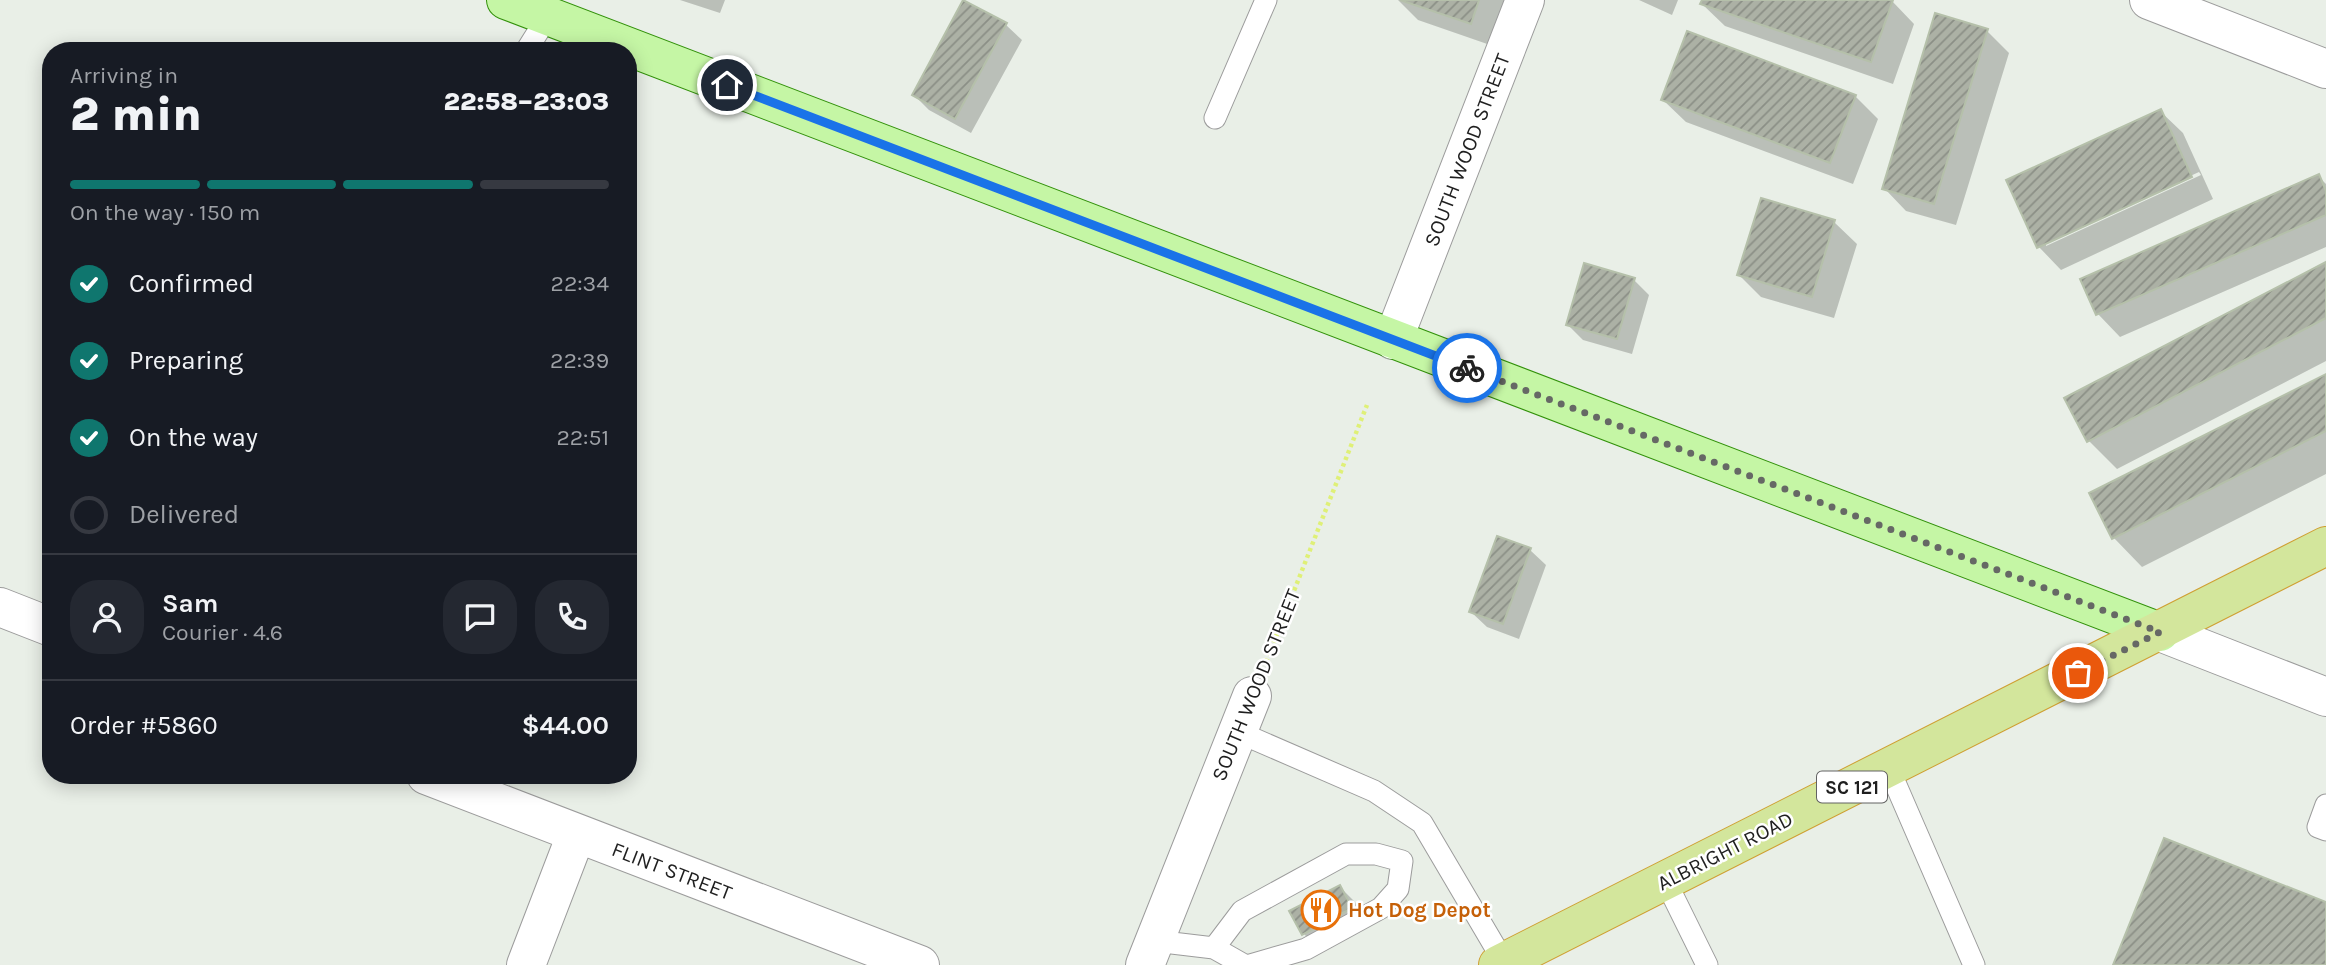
<!DOCTYPE html>
<html lang="en">
<head>
<meta charset="utf-8">
<style>
	body { margin:0; font-family:Karla,sans-serif; background:#242831; color:#f1f3f6; height:100vh; display:flex; flex-direction:column; font-size:26px; white-space:nowrap }
	* { box-sizing:border-box; margin:0 }
	p { font-size:23px; color:#9ea1a6 }
	.icon { flex:none; width:38px; height:38px; fill:none; stroke:currentColor; stroke-width:2; stroke-linecap:round; stroke-linejoin:round }
	.map { position:relative; flex:1; overflow:hidden }
	.sheet { position:absolute; left:42px; top:42px; width:595px; height:742px; display:flex; flex-direction:column; background:#171b24; border-radius:28px; box-shadow:0 4px 18px #0003 }
	.sheet>* { flex:none }
	.pin { position:absolute; display:grid; place-items:center; width:60px; height:60px; color:#fff; margin:-30px; border:4px solid #fff; border-radius:50%; box-shadow:0 2px 7px #0007 }
	.courier { position:absolute; display:grid; place-items:center; width:70px; height:70px; margin:-35px; border:5px solid #1a73e8; border-radius:50%; background:#fff; color:#222; box-shadow:0 2px 9px #0007 }
	.headline em { font-style:normal; font-weight:800 }
	.headline div { display:flex; flex-direction:column-reverse }
	.headline { display:flex; align-items:center; justify-content:space-between; height:119px; padding:0 28px }
	h1 { font-size:46px; font-weight:800; line-height:52px }
	.bar { display:grid; grid-template-columns:repeat(4,1fr); gap:10px 7px; align-content:center; height:84px; padding:0 28px }
	.bar i { height:9px; border-radius:5px; background:#363941 }
	.bar .selected { background:#0f766e }
	.bar p { grid-column:span 4 }
	.line { display:flex; align-items:center; gap:18px; padding:0 28px; border-top:2px solid #363941 }
	.line div { flex:1 }
	.round { display:grid; place-items:center; flex:none; width:74px; height:74px; border-radius:28px; background:#242831 }
	ol { padding:0 28px; list-style:none }
	li { display:flex; align-items:center; gap:21px; height:77px }
	li p { margin-inline-start:auto }
	li .icon { padding:7px; border-radius:50%; background:#0f766e; color:#fff; stroke-width:4 }
	li:last-child { color:#9ea1a6 }
	li i { width:38px; height:38px; border:4px solid #363941; border-radius:50% }
	.map>svg:first-child { display:block }
</style>
</head>
<body>
<div class="map">
<svg width="2326" height="965" viewBox="0 0 2326 965">
	<defs>
		<pattern id="building-hatch" width="6" height="6" patternUnits="userSpaceOnUse" patternTransform="scale(1.75)"><rect width="6" height="6" fill="#acb1a5"/><path d="M-1 1l2-2M0 6l6-6M5 7l2-2" fill="none" stroke="#8b8f86"/></pattern>
	</defs>
	<rect width="100%" height="100%" fill="#e9efe7"/>
	<path fill="#0003" fill-rule="evenodd" d="M 680,0 L 725,0 L 720,13 Z
		M 1398,0 L 1509,0 L 1493,46 L 1418,20 Z
		M 1639,0 L 1678,0 L 1672,15 Z
		M 1704,0 L 1887,0 L 1892,1 L 1914,24 L 1893,84 L 1725,26 L 1702,4 Z
		M 964,2 L 1006,25 L 1022,40 L 971,133 L 929,110 L 914,95 Z
		M 1987,31 L 2009,53 L 1956,225 L 1906,211 L 1884,188 Z
		M 1855,96 L 1878,119 L 1853,184 L 1686,122 L 1663,100 Z
		M 2160,111 L 2183,133 L 2213,199 L 2061,270 L 2039,247 ZM 2199,172 L 2201,175 L 2046,246 L 2046,242 Z
		M 2318,176 L 2326,184 L 2326,247 L 2120,337 L 2098,314 L 2082,279 Z
		M 1834,222 L 1857,244 L 1834,318 L 1761,297 L 1739,275 Z
		M 2326,264 L 2326,361 L 2117,469 L 2089,441 Z
		M 1634,280 L 1649,295 L 1632,354 L 1583,340 L 1568,325 Z
		M 2326,376 L 2326,474 L 2142,567 L 2114,538 L 2092,494 Z
		M 1530,550 L 1546,565 L 1519,639 L 1487,627 L 1471,612 Z
		M 1340,887 L 1355,902 L 1366,924 L 1319,949 L 1304,934 Z"/>
	<path fill="url(#building-hatch)" stroke="#b5c0aa" stroke-width="2" d="M 963,0 L 1007,23 L 955,119 L 912,95 Z
		M 1400,0 L 1479,0 L 1471,24 Z
		M 1702,0 L 1893,0 L 1871,62 L 1700,4 Z
		M 1935,13 L 1988,29 L 1934,204 L 1882,189 Z
		M 1687,31 L 1856,95 L 1830,163 L 1661,100 Z
		M 2161,109 L 2192,177 L 2037,248 L 2006,180 Z
		M 2319,174 L 2326,191 L 2326,215 L 2096,315 L 2080,279 Z
		M 1761,198 L 1835,220 L 1812,297 L 1737,275 Z
		M 2326,262 L 2326,318 L 2087,442 L 2064,398 Z
		M 1584,263 L 1635,278 L 1617,339 L 1566,325 Z
		M 2326,374 L 2326,431 L 2112,539 L 2089,493 Z
		M 1497,536 L 1531,548 L 1503,624 L 1469,612 Z
		M 2164,838 L 2326,902 L 2326,965 L 2113,965 Z
		M 1340,885 L 1352,908 L 1302,935 L 1289,911 Z"/>
	<g fill="none" stroke-linecap="round" stroke-linejoin="round">
		<defs>
			<path id="service" d="M 526,51 L 548,16
				M 1215,118 L 1266,0
				M 1238,732 L 1374,791 L 1422,823 L 1504,962
				M 1889,769 L 1974,965
				M 2326,805 L 2318,827 L 2326,830
				M 1665,880 L 1707,965
				M 1155,941 L 1214,948 L 1244,965
				M 1214,948 L 1242,911 L 1346,854 L 1376,854 L 1402,861 L 1398,889 L 1381,908 L 1306,949 L 1250,965"/>
			<path id="minor" d="M 1393,340 L 1525,0
				M 0,607 L 51,627
				M 426,775 L 920,965
				M 526,965 L 576,835
				M 1145,965 L 1252,696"/>
			<path id="tertiary" d="M 2149,0 L 2326,69
				M 2160,632 L 2326,697"/>
			<path id="primary" d="M 506,0 L 2160,632"/>
			<path id="trunk" d="M 1498,965 L 2326,546"/>
		</defs>
		<use href="#service" stroke="#9c9c9c" stroke-width="23"/>
		<use href="#minor" stroke="#9c9c9c" stroke-width="40"/>
		<use href="#tertiary" stroke="#9c9c9c" stroke-width="40"/>
		<use href="#primary" stroke="#32910a" stroke-width="40"/>
		<use href="#trunk" stroke="#cf9f32" stroke-width="40"/>
		<path stroke="#dff077" stroke-width="4.5" stroke-dasharray="3.5 3.5" stroke-linecap="butt" d="M 1266,662 L 1367,405"/>
		<use href="#service" stroke="#fff" stroke-width="21"/>
		<use href="#minor" stroke="#fff" stroke-width="38"/>
		<use href="#tertiary" stroke="#fff" stroke-width="38"/>
		<use href="#primary" stroke="#c5f6a5" stroke-width="38"/>
		<use href="#trunk" stroke="#d3e69c" stroke-width="38"/>
	</g>
	<g fill="none" stroke-linecap="round" stroke-linejoin="round">
		<path stroke="#666865" stroke-width="7" stroke-dasharray="0 12.6" d="M 1467,368 L 2160,632 L 2078,673"/>
		<path stroke="#1a73e8" stroke-width="9" d="M 727,85 L 1467,368"/>
	</g>
	<defs>
		<symbol id="restaurant-ring" viewBox="-11 -11 22 22"><circle r="9.5" fill="#fff" stroke="#e8710a" stroke-width="1.5"/><path d="M-5-6h1v4h1v-4h1v4h1v-4h1v5L-1.5 .5V6h-2V.5L-5-1ZM5-6V6H3V1.5H1.5Q1.5-4 5-6Z" fill="#e8710a"/></symbol>
	</defs>
	<g fill-rule="evenodd">
		<use href="#restaurant-ring" x="1299" y="888" width="44" height="44"/>
	</g>
	<g text-anchor="middle" stroke-width="5" stroke-linejoin="round" paint-order="stroke">
		<rect fill="#fff" stroke="#626262" stroke-width="2" x="1817" y="771.5" width="70" height="31" rx="5"/>
		<g font-size="19" font-weight="bold" fill="#1f1f1f">
			<text x="1852" y="794">SC 121</text>
		</g>
		<g font-size="21" fill="#1f1f1f" stroke="#fff">
			<text transform="translate(1467 150) rotate(-69)" y="7">SOUTH WOOD STREET</text>
			<text transform="translate(1256 685) rotate(-68)" y="7">SOUTH WOOD STREET</text>
			<text transform="translate(1725 851) rotate(-27)" y="7">ALBRIGHT ROAD</text>
			<text transform="translate(672 871) rotate(21)" y="7">FLINT STREET</text>
		</g>
		<g font-size="21" font-weight="bold" fill="#c56008" stroke="#fff" text-anchor="start">
			<text x="1348" y="917">Hot Dog Depot</text>
		</g>
	</g>
</svg>
<div class="pin" style="left:2078px;top:673px;background:#ea580c"><svg class="icon" aria-label="bag" viewBox="0 0 24 24"><path d="M5 8h14l-1 12H6zM9 8a3 3 0 0 1 6 0"/></svg></div>
<div class="pin" style="left:727px;top:85px;background:#1f2937"><svg class="icon" aria-label="home" viewBox="0 0 24 24"><path d="M3 11l9-7 9 7M6 9v11h12V9"/></svg></div>
<div class="courier" style="left:1467px;top:368px"><svg class="icon" aria-label="bike" viewBox="0 0 24 24"><circle cx="6" cy="16" r="4"/><circle cx="18" cy="16" r="4"/><path d="M6 16l4-8h5l3 8M10 8l3 8H6M13 5h3"/></svg></div>
<section class="sheet">
<div class="headline"><div><h1>2 min</h1><p>Arriving in</p></div><em>22:58–23:03</em></div>
<div class="bar"><i class="selected"></i><i class="selected"></i><i class="selected"></i><i></i><p>On the way · 150 m</p></div>
<ol>
<li><svg class="icon" aria-label="check" viewBox="0 0 24 24"><path d="M5 12l5 5 9-10"/></svg>Confirmed<p>22:34</p></li>
<li><svg class="icon" aria-label="check" viewBox="0 0 24 24"><path d="M5 12l5 5 9-10"/></svg>Preparing<p>22:39</p></li>
<li><svg class="icon" aria-label="check" viewBox="0 0 24 24"><path d="M5 12l5 5 9-10"/></svg>On the way<p>22:51</p></li>
<li><i></i>Delivered</li>
</ol>
<div class="line" style="height:126px"><a class="round"><svg class="icon" aria-label="person" viewBox="0 0 24 24"><circle cx="12" cy="8" r="4"/><path d="M4 21q1-7 8-7t8 7"/></svg></a><div><b>Sam</b><p>Courier · 4.6</p></div><a class="round"><svg class="icon" aria-label="chat" viewBox="0 0 24 24"><path d="M4 5h16v11H9l-5 4z"/></svg></a><a class="round"><svg class="icon" aria-label="phone" viewBox="0 0 24 24"><path d="M5 4h4l2 5-3 2q2 4 5 5l2-3 5 2v4C11 20 4 13 5 4z"/></svg></a></div>
<div class="line" style="height:91px"><div>Order #5860</div><b>$44.00</b></div>
</section>
</div>
</body>
</html>
